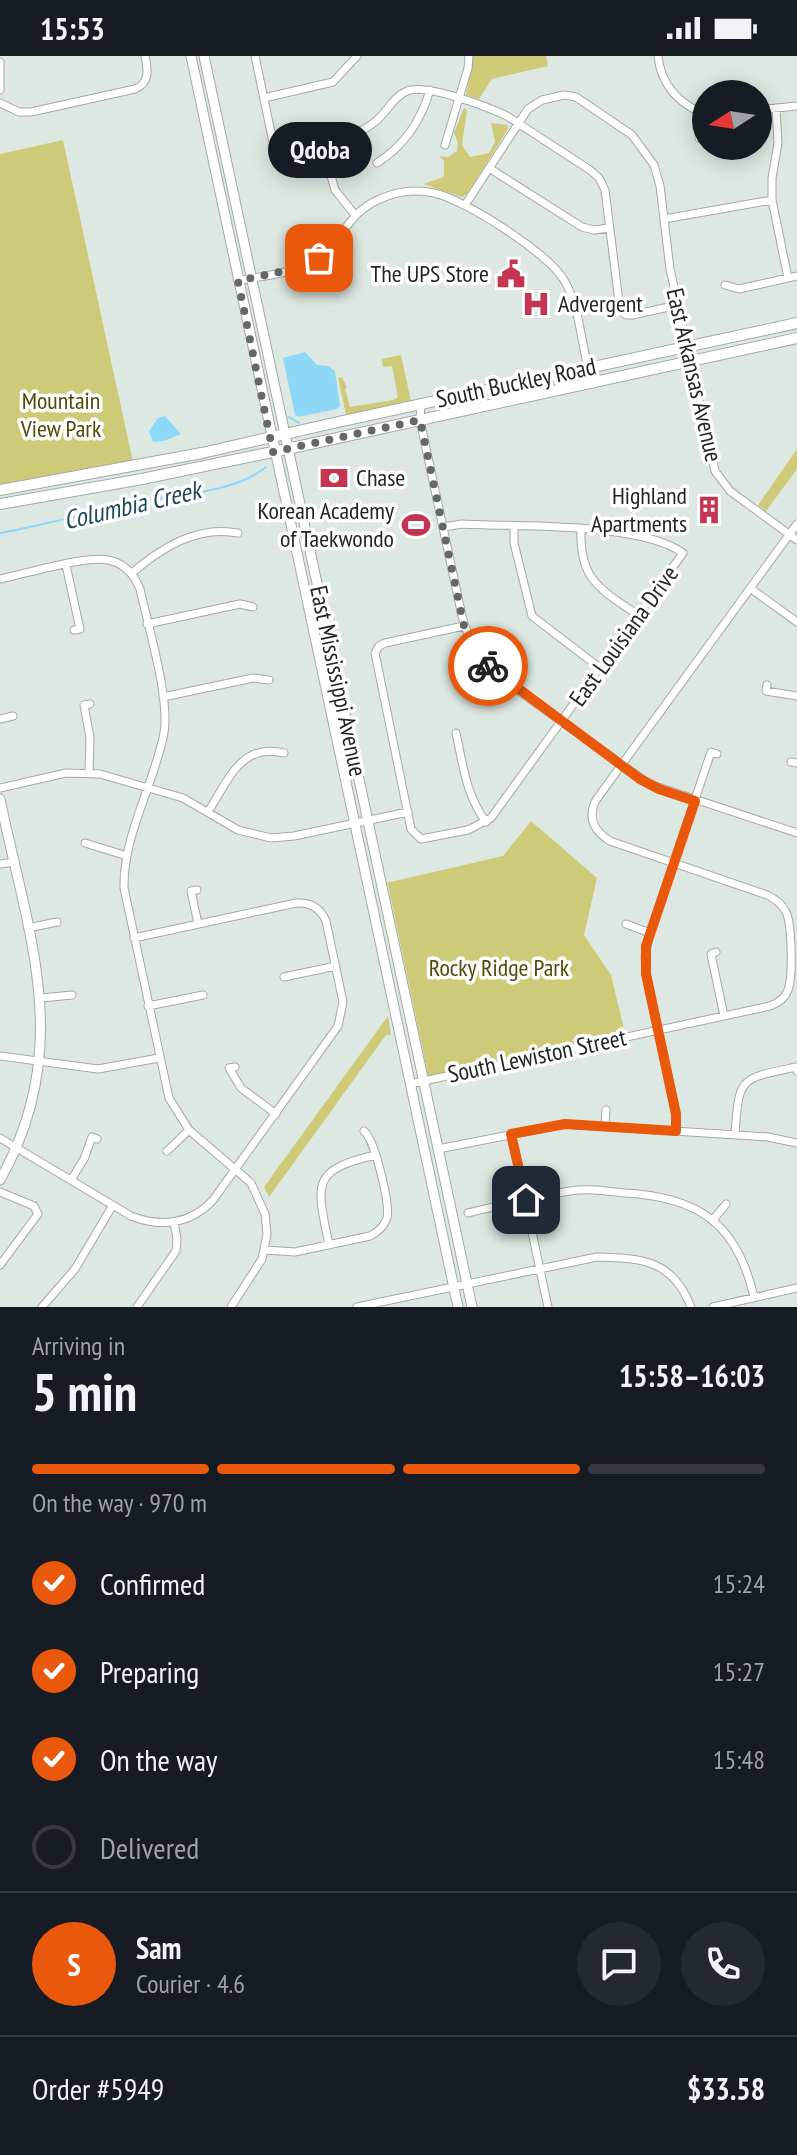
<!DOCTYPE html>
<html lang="en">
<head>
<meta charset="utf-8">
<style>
	body { margin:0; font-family:"PT Sans Narrow",sans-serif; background:#242831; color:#f1f3f6; height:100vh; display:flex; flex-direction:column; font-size:30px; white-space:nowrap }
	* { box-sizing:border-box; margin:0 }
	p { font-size:26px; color:#9ea1a6 }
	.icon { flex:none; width:44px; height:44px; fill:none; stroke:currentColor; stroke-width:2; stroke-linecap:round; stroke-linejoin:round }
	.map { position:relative; height:1251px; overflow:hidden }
	.drawer { display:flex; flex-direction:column; background:#171b24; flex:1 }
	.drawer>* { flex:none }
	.needle { width:52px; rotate:258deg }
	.controls { position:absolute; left:692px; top:24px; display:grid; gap:16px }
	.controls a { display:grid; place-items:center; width:80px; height:80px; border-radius:50%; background:#171b24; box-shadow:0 4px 20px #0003; font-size:40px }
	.pin { position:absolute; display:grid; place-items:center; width:68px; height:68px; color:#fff; margin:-34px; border-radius:16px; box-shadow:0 4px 12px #0006 }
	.courier { position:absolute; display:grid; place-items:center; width:80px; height:80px; margin:-40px; border:6px solid #ea580c; border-radius:50%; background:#fff; color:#222; box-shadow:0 2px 10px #0007 }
	.bubble { position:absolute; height:56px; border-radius:28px; background:#171b24; box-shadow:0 4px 20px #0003; font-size:26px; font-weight:600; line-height:56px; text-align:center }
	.overview em { font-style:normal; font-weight:600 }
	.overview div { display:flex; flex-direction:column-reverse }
	.overview { display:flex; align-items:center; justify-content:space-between; height:136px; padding:0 32px }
	h1 { font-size:52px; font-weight:600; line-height:60px }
	.bar { display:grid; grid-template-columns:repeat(4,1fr); gap:12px 8px; align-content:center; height:96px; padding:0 32px }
	.bar i { height:10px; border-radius:6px; background:#363941 }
	.bar .active { background:#ea580c }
	.bar p { grid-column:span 4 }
	.line { display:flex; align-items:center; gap:20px; padding:0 32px; border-top:2px solid #363941 }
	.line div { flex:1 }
	.round { display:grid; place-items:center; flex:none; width:84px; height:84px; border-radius:42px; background:#242831 }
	ol { padding:0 32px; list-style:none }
	li { display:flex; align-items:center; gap:24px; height:88px }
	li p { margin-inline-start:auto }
	li .icon { padding:8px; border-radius:50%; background:#ea580c; color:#fff; stroke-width:4 }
	li:last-child { color:#9ea1a6 }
	li i { width:44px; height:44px; border:4px solid #363941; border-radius:50% }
	.status { display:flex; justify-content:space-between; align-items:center; height:56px; padding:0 40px; background:#171b24; direction:ltr }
	.status svg { height:22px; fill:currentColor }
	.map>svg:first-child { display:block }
</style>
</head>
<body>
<div class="status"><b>15:53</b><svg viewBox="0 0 49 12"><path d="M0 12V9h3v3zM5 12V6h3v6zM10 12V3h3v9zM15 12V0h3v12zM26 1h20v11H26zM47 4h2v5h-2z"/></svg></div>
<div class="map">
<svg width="797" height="1251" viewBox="0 0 797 1251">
	<rect width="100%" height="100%" fill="#dde8e3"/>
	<path fill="#cfca78" d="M 473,0 L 546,0 L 548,10 L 492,23 L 479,43 L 466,39 Z
		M 464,52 L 467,54 L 462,89 L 470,101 L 489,97 L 495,86 L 491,67 L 507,69 L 508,73 L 468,137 L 462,141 L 423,128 L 444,121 L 444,105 L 439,100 L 448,101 L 457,95 L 458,87 L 454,77 Z
		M 63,84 L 133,406 L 0,429 L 0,98 Z
		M 401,299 L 412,350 L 347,363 L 338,322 L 342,321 L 347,332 L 345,333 L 350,351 L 393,344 L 398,341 L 392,310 L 383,311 L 382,303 Z
		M 797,393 L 797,413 L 766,455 L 758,449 Z
		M 531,765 L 597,822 L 584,879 L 611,919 L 626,981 L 424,1025 L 427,1014 L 388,829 L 382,828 L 503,800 Z
		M 388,960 L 391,979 L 386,979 L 269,1141 L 264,1131 Z"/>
	<path fill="#8dd8f7" d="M 305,296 L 317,309 L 328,310 L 335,315 L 340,350 L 337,353 L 298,361 L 295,359 L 283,302 Z
		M 165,360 L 181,378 L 164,385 L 153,386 L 149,375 L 158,362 Z"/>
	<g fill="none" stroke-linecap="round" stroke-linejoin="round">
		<path stroke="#8dd8f7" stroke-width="2" d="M 289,361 L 299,367
			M 0,477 C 47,468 93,456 140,446 C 178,438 235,437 266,411"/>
		<defs>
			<path id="street" d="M 255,0 L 273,86 L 277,92 L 284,95 C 315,92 352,85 376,65 C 387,56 394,40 407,35 C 426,27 488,51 507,60 L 590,114 L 599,122 L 605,134 L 620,254 L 626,259 L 632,259 L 678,249
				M 658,0 C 661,30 679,48 706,59
				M 0,6 L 0,34
				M 264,42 L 333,26 L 357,0
				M 0,47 L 19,56 L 31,56 L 135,33 C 150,27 148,14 145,0
				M 776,52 L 778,87 L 772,122 L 772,144 L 788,222
				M 758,54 L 797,50
				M 699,82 L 705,59
				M 322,88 L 335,134 L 355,159
				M 445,89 L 468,12 L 469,0
				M 377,107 C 404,90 421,65 430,34
				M 489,112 L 582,171 L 594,174 L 609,172
				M 465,149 L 528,53 L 542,44 L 564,39 L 576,41 L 632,79 L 654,109 L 660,130 L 670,213 L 715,415 L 730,435 L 797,484
				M 664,163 L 772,144
				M 238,225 C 264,219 298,218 320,201 C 344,183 347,157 380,143 C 397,135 416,133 434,137 C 464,143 548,197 564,224 C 579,249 581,284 588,312
				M 725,229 L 739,233 L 797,220
				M 421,348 L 420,364 L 462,560 C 468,584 480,603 498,620 L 649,728 L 797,777
				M 514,470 L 514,487 L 532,560 L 600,612
				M 443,471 L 462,468 C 517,471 640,466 683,497 L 491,762 L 468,774 L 421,783 L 411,773 L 375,597 L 379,590 L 385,587 L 464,570
				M 581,473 C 579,525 601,533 639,560
				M 66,509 L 80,573 L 74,574
				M 132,517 C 161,492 197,469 238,477
				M 0,523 C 26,518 85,499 108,504 C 124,507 134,518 140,533 C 148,570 170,642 164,677 C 154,729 123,779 124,832 L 169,1042 L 189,1074 L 251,1127 L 265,1158 L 267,1178 L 262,1203 L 231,1251
				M 750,532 L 797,566
				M 147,568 L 240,548 L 253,551
				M 767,629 L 766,635 L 797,640
				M 163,641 L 253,622 L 269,624
				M 0,663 L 13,660
				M 456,677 C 463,709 466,739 486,766
				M 791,706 L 797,707
				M 89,716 L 90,682 L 84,649 L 90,648
				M 0,732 L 66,717 L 100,718 L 183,742 L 238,774 L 271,782 L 294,780 L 408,756
				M 208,756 C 228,725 241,686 284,697
				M 85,787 L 127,800
				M 0,808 L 13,806
				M 197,834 L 191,835 L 198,868
				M 626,868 L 650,877
				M 28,872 L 57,866
				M 716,896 L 711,898 L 724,960
				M 284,921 L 336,910
				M 41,942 L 72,939
				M 148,950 L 203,939
				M 0,1000 L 98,1013 L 159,1002
				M 235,1011 L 229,1012 L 241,1032 L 276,1058
				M 410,1028 L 770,950 C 778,947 785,943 788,934 C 793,921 792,868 786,856 C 782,848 776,843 767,839 L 610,785 C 594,775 587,762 596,744 L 797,468
				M 605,1070 L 606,1054
				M 676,1075 L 676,1058 L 646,918 L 645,901 L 650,877 L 711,696 L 717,698
				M 511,1078 L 548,1251
				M 735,1078 C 739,1020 740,1023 796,1011 L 797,1015
				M 0,1082 L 131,1160 C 161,1172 191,1168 213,1144 L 338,970 L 343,946 L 326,865 C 320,851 310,846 296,847 L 134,882
				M 438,1093 L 565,1068 L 768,1081 L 797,1087
				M 167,1095 L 189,1074
				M 71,1124 L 84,1103 L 92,1081 L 97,1083
				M 0,1136 L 34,1150 L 38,1158 L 0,1209
				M 468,1157 C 502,1149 536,1140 570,1135 C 588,1132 607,1135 625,1137 C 698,1141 737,1167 754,1241
				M 713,1164 L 726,1148
				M 329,1189 C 317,1129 309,1114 376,1099
				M 265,1194 L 295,1196 L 370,1180 C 378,1176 384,1171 387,1162 C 390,1147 375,1084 364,1075
				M 42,1251 L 75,1213 L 113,1149
				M 137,1251 L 176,1195 L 177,1183 L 174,1166
				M 357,1251 L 597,1201 C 642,1202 673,1204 691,1251
				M 713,1251 L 797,1232"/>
			<path id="secondary" d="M 191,0 L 458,1251
				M 204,0 L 472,1251
				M 0,743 C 28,879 75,992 0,1124"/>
			<path id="primary" d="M 0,434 L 202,397 L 338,366 L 797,267
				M 0,448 L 142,423 L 287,393 L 797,282"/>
		</defs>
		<use href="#street" stroke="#a1aba6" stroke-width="9"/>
		<use href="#secondary" stroke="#a1aba6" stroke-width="11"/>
		<use href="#primary" stroke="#a1aba6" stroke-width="12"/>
		<use href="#street" stroke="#fff" stroke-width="7"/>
		<use href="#secondary" stroke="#fff" stroke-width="9"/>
		<use href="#primary" stroke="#fff" stroke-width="10"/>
	</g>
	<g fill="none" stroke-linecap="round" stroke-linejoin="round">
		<path stroke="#636966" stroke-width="8" stroke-dasharray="0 14.4" d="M 319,202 L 294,213 L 238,225 L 273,396 L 420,364 L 464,570 L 476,595 L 488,610"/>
		<path stroke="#ea580c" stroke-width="10" d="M 488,610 L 640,723 L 659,733 L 695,745 L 646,890 L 646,918 L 676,1058 L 676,1075 L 565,1068 L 511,1078 L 526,1144"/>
	</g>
	<defs>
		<symbol id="civic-bare" viewBox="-9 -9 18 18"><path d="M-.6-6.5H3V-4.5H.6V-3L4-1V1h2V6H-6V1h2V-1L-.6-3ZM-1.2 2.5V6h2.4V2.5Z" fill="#c53552" stroke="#fff" stroke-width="2.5" paint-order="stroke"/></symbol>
		<symbol id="hospital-bare" viewBox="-9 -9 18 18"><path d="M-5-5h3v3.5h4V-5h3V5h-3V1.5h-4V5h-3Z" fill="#c53552" stroke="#fff" stroke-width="2.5" paint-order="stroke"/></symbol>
		<symbol id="bank-bare" viewBox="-9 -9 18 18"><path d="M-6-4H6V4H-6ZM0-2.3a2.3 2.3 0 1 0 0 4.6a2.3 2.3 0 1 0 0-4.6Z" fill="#c53552" stroke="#fff" stroke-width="2.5" paint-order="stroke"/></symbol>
		<symbol id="building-bare" viewBox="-9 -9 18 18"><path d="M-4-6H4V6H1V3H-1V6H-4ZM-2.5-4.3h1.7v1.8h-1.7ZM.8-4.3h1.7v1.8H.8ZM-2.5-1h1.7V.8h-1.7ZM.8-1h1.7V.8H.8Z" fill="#c53552" stroke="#fff" stroke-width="2.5" paint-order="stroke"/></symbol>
		<symbol id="stadium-bare" viewBox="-9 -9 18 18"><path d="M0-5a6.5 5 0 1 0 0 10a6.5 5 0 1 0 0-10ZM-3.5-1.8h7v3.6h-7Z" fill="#c53552" stroke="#fff" stroke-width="2.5" paint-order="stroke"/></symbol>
	</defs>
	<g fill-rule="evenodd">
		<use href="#civic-bare" x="491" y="198" width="40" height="40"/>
		<use href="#hospital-bare" x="516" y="228" width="40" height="40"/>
		<use href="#bank-bare" x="314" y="402" width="40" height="40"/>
		<use href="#building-bare" x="689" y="434" width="40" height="40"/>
		<use href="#stadium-bare" x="396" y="449" width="40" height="40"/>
	</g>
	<g text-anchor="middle" stroke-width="7" stroke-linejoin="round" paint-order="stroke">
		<g font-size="24" fill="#212523" stroke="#fff" text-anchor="end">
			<text x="489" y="226">The UPS Store</text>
			<text x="558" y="256" text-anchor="start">Advergent</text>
			<text x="356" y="430" text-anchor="start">Chase</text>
			<text x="687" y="448">Highland<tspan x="687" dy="28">Apartments</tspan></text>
			<text x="394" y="463">Korean Academy<tspan x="394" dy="28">of Taekwondo</tspan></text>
		</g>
		<g font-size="24" fill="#212523" stroke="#fff">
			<text transform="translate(694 319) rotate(77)" y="8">East Arkansas Avenue</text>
			<text transform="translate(516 327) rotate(-12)" y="8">South Buckley Road</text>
			<text transform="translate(624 580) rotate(-54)" y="8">East Louisiana Drive</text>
			<text transform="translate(338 625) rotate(78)" y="8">East Mississippi Avenue</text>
			<text transform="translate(537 1000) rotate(-12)" y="8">South Lewiston Street</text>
		</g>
		<g font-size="24" fill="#4f4a05" stroke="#fff">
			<text x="61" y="353">Mountain<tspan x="61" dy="28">View Park</tspan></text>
			<text x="499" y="920">Rocky Ridge Park</text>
		</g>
		<g font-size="26" font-style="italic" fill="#1e4959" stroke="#fff">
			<text transform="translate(132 449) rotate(-13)" y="9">Columbia Creek</text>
		</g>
	</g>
</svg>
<div class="controls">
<a><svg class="needle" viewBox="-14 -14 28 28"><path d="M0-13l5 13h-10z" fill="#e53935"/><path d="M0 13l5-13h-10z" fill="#9ea1a6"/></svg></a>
</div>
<div class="pin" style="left:319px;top:202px;background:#ea580c"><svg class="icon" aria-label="bag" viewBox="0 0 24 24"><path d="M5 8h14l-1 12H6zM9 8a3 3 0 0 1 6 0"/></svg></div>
<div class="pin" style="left:526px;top:1144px;background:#1f2937"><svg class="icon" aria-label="home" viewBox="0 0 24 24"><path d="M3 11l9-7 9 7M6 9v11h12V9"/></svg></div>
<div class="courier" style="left:488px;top:610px"><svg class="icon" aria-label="bike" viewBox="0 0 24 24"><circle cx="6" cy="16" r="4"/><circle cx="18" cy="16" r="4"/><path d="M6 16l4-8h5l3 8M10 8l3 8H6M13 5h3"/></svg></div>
<div class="bubble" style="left:268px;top:66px;width:104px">Qdoba</div>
</div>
<section class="drawer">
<div class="overview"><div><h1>5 min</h1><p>Arriving in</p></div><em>15:58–16:03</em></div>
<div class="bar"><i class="active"></i><i class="active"></i><i class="active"></i><i></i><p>On the way · 970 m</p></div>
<ol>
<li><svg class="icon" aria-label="check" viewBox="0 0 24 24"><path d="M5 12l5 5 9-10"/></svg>Confirmed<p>15:24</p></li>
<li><svg class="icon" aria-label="check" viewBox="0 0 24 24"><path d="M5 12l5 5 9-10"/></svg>Preparing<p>15:27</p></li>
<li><svg class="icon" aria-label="check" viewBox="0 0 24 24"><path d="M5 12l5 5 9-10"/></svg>On the way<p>15:48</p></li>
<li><i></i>Delivered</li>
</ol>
<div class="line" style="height:144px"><b class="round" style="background:#ea580c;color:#fff">S</b><div><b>Sam</b><p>Courier · 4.6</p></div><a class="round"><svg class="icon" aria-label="chat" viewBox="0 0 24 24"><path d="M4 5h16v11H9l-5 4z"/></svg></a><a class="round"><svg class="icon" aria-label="phone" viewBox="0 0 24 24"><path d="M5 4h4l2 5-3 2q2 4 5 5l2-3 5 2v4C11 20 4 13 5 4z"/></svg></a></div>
<div class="line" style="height:104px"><div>Order #5949</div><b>$33.58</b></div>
</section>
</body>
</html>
